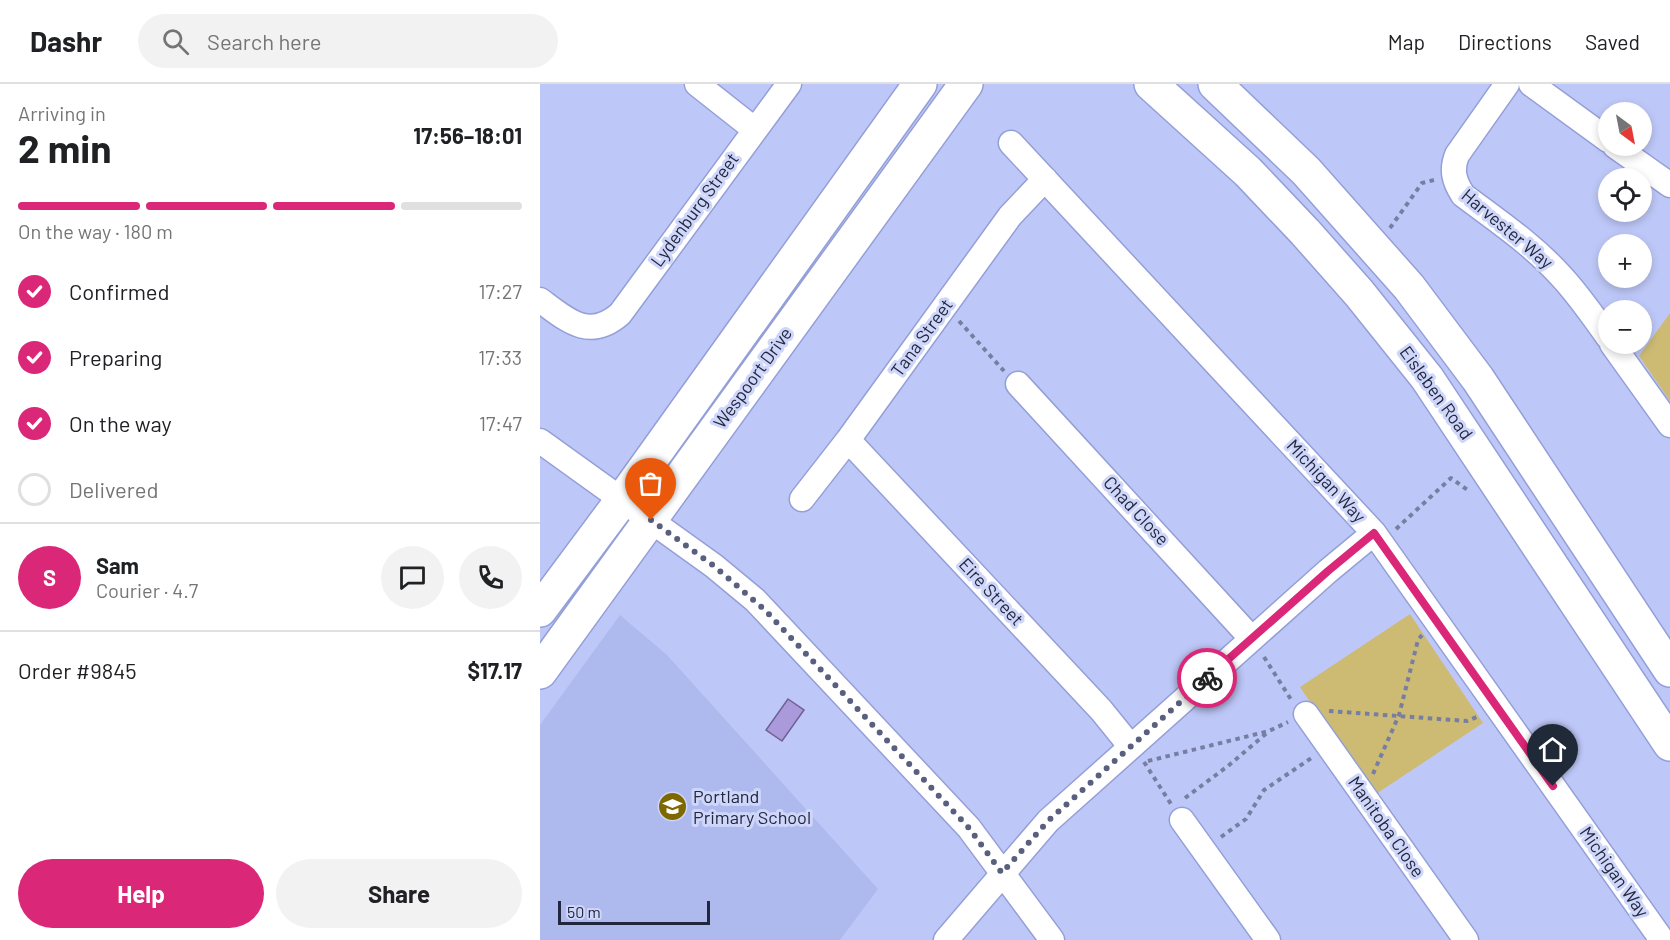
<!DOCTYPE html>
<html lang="en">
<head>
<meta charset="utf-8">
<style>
	body { margin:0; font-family:Barlow,sans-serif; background:#f2f2f2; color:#202124; height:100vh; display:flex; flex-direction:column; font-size:22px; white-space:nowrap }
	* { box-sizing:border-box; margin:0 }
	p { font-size:20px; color:#757577 }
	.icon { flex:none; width:33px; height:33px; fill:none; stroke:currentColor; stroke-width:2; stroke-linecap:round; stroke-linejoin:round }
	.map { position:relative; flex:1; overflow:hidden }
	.sheet { display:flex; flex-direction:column; background:#fff; width:540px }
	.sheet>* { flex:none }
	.needle { width:39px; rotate:148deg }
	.buttons { position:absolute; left:1058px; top:18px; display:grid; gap:12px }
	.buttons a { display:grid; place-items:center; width:54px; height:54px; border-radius:50%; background:#fff; box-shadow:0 3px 9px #0003; font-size:30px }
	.scale { position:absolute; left:18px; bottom:15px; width:152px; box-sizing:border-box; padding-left:6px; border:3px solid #23273d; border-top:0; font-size:16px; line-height:21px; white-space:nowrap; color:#23273d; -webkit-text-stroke:4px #ced6fa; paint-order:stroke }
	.pin { position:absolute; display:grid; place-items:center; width:51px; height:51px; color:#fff; margin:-62px -26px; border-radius:50% 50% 50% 0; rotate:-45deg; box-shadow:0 0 6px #0007 }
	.pin .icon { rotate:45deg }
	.courier { position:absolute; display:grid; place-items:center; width:60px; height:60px; margin:-30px; border:4px solid #db2777; border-radius:50%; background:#fff; color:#222; box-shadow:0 2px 8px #0007 }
	.head em { font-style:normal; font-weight:700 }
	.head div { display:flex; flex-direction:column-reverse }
	.head { display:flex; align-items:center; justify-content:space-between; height:102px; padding:0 18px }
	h1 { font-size:39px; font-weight:700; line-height:45px }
	.bar { display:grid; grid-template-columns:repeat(4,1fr); gap:9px 6px; align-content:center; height:72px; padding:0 18px }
	.bar i { height:8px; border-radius:4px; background:#e0e0e0 }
	.bar .current { background:#db2777 }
	.bar p { grid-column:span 4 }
	.line { display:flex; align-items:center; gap:15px; padding:0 18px; border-top:2px solid #e0e0e0 }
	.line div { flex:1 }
	.round { display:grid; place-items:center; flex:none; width:63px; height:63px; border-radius:32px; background:#f2f2f2 }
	ol { padding:0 18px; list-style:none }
	li { display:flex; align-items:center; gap:18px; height:66px }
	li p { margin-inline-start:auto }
	li .icon { padding:6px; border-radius:50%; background:#db2777; color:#fff; stroke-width:4 }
	li:last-child { color:#757577 }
	li i { width:33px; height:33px; border:3px solid #e0e0e0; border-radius:50% }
	.action { display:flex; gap:12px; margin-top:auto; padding:12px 18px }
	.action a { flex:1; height:69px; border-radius:36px; background:#db2777; color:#fff; font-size:24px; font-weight:700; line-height:69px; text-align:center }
	.action a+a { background:#f2f2f2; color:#202124 }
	header { display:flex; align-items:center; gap:36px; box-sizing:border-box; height:84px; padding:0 30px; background:#fff; border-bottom:2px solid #e0e0e0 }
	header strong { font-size:28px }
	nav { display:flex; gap:33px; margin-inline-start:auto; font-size:21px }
	.search { width:420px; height:54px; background:#f2f2f2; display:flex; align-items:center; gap:15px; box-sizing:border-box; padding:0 21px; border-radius:33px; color:#757577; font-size:22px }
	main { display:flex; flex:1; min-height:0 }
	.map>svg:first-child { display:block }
</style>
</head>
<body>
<header>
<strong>Dashr</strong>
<div class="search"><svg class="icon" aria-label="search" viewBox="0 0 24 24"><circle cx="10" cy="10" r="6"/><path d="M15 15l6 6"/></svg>Search here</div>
<nav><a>Map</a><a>Directions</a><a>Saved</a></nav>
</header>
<main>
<section class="sheet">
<div class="head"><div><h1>2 min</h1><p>Arriving in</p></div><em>17:56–18:01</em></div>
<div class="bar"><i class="current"></i><i class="current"></i><i class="current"></i><i></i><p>On the way · 180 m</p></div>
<ol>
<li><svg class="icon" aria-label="check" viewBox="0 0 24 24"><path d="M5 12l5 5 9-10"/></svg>Confirmed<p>17:27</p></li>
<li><svg class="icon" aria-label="check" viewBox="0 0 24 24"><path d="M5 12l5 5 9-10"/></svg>Preparing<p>17:33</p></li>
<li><svg class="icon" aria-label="check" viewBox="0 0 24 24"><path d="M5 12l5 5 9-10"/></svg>On the way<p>17:47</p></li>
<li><i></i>Delivered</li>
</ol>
<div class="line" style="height:108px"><b class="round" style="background:#db2777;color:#fff">S</b><div><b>Sam</b><p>Courier · 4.7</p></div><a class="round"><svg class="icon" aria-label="chat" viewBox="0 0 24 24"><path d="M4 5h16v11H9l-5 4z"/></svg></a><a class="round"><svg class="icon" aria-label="phone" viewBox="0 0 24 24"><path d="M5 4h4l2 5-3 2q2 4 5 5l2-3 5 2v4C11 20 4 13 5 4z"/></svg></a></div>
<div class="line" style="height:78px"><div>Order #9845</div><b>$17.17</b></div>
<div class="action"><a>Help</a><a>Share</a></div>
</section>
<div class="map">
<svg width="1130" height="856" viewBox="0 0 1130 856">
	<rect width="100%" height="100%" fill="#bec8f8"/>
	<path fill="#aeb9ed" d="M 80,531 L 127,571 L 338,805 L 300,856 L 0,856 L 0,641 Z"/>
	<path fill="#cdbb74" d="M 1130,229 L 1130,317 L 1099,272 Z
		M 870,530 L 943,639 L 833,712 L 760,603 Z"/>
	<path fill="#aa99db" stroke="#6e5f95" stroke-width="1.5" d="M 248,615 L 264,626 L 242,657 L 226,646 Z"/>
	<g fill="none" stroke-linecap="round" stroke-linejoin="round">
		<defs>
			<path id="minor" d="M 157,0 L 214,45
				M 967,0 L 917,71 C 911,86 914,97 923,111 C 956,136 992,160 1020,191 C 1038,210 1053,232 1068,253
				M 991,0 L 1068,56
				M 471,59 L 834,449 L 1122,856
				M 1075,62 L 1130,101
				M 0,216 C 27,236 49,257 80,230 L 249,0
				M 1072,260 L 1130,341
				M 478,300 L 712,555
				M 308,356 L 561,626 L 591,663
				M 0,357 L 174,482 L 215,516 L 429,744 L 512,856
				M 262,415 L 308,356 L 470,132 L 505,95
				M 766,630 L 926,856
				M 642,736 L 728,856
				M 406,856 L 508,737 L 788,487 L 834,449"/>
			<path id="secondary" d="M 611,0 L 708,88 L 765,148 L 819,209 L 887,294 L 1130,660
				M 675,0 L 766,87 L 869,203 L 938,295 L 1130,586
				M 0,526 L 82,416 L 380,0
				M 0,588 L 426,0"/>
		</defs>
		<use href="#minor" stroke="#949fd8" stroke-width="27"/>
		<use href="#secondary" stroke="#949fd8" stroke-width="36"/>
		<path stroke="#777ea2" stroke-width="4" stroke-dasharray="4.5 4.5" stroke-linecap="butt" d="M 850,144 L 882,99 L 894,96
			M 419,237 L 464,287
			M 856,445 L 911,394 L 929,407
			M 724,573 L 752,617
			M 789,627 L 927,637 L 939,632
			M 608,677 L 729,647 L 748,638
			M 604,678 L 631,720
			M 833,690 L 859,631 L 878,556 L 882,551
			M 645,714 L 688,682 L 728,648
			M 681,753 L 706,735 L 724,706 L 773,673"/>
		<use href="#minor" stroke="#fff" stroke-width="24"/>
		<use href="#secondary" stroke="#fff" stroke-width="33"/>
	</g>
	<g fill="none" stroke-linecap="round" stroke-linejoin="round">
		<path stroke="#595f7e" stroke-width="6" stroke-dasharray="0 10.8" d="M 111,436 L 174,482 L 225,526 L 429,744 L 462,789 L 508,737 L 667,594"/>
		<path stroke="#db2777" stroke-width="8" d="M 667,594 L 788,487 L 834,449 L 1013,702"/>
	</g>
	<defs>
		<symbol id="school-disc" viewBox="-11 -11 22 22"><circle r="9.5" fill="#7e6901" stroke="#ced6fa"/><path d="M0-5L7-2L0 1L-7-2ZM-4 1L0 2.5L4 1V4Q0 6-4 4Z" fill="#fff"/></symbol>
	</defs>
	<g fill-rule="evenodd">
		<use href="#school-disc" x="116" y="706" width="33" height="33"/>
	</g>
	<g text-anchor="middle" stroke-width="6" stroke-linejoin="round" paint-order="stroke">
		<g font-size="18" fill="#23273d" stroke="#ced6fa">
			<text transform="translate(155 126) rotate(-54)" y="6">Lydenburg Street</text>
			<text transform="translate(967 145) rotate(40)" y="6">Harvester Way</text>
			<text transform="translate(382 254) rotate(-54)" y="6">Tana Street</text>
			<text transform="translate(213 294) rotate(-54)" y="6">Wespoort Drive</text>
			<text transform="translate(896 309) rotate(54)" y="6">Eisleben Road</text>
			<text transform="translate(786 397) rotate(47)" y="6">Michigan Way</text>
			<text transform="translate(596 427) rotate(47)" y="6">Chad Close</text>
			<text transform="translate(451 508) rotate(47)" y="6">Eire Street</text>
			<text transform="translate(846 743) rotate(55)" y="6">Manitoba Close</text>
			<text transform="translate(1074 788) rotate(55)" y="6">Michigan Way</text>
		</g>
		<g font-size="18" fill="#23273d" stroke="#ced6fa" text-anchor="start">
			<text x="153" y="719">Portland<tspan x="153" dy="21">Primary School</tspan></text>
		</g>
	</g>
</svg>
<div class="buttons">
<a><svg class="needle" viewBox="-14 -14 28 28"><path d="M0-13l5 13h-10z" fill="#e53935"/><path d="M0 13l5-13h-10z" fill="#757577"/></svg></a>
<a><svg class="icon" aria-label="locate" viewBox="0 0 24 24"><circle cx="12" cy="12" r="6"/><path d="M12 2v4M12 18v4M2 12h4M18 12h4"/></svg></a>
<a>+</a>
<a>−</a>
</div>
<div class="scale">50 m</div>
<div class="pin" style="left:111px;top:436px;background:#ea580c"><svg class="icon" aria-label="bag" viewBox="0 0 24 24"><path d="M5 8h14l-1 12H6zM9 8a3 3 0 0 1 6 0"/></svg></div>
<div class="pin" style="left:1013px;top:702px;background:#1f2937"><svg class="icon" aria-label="home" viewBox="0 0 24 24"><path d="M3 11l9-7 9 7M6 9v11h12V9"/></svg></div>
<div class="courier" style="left:667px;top:594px"><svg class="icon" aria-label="bike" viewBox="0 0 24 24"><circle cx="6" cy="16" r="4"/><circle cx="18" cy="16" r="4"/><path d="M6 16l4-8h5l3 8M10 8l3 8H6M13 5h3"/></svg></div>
</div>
</main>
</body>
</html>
